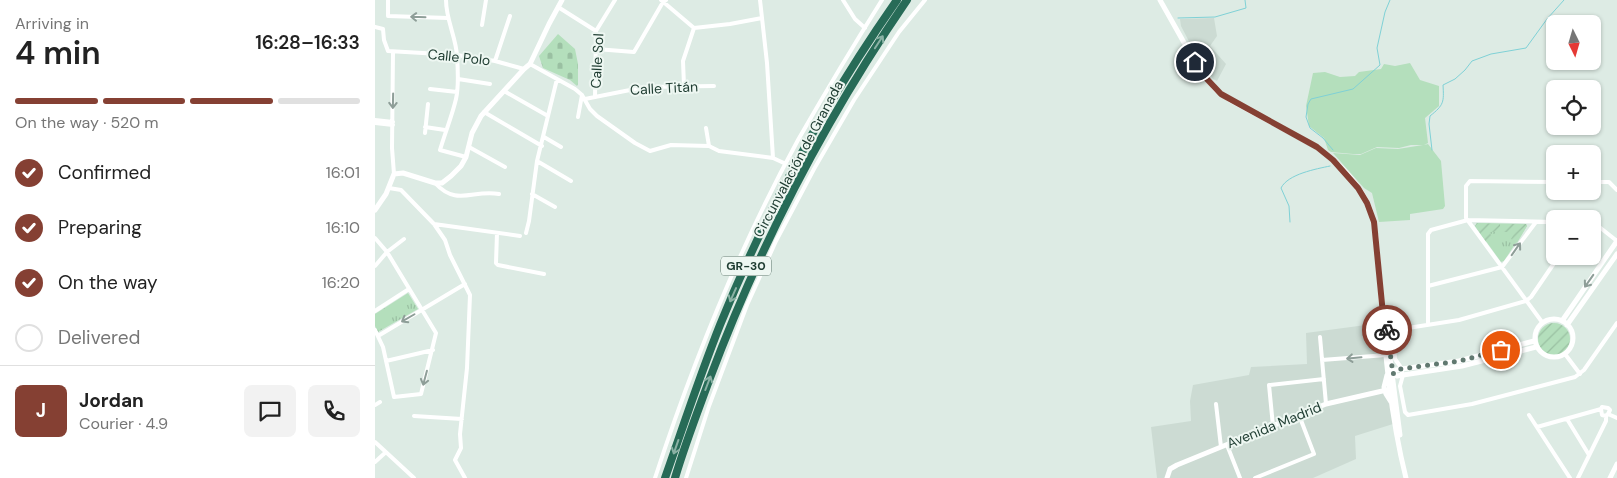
<!DOCTYPE html>
<html lang="en">
<head>
<meta charset="utf-8">
<style>
	body { margin:0; font-family:"DM Sans",sans-serif; background:#f2f2f2; color:#222; height:100vh; display:flex; flex-direction:column; font-size:19px; white-space:nowrap }
	* { box-sizing:border-box; margin:0 }
	p { font-size:16px; color:#767676 }
	.icon { flex:none; width:28px; height:28px; fill:none; stroke:currentColor; stroke-width:2; stroke-linecap:round; stroke-linejoin:round }
	.map { position:relative; flex:1; overflow:hidden }
	.panel { display:flex; flex-direction:column; background:#fff; width:375px }
	.panel>* { flex:none }
	.needle { width:32px; rotate:175deg }
	.buttons { position:absolute; left:1171px; top:15px; display:grid; gap:10px }
	.buttons a { display:grid; place-items:center; width:55px; height:55px; border-radius:8px; background:#fff; box-shadow:0 1px 4px #0004; font-size:25px }
	.pin { position:absolute; display:grid; place-items:center; width:42px; height:42px; color:#fff; margin:-21px; border:2px solid #fff; border-radius:50%; box-shadow:0 1px 5px #0007 }
	.courier { position:absolute; display:grid; place-items:center; width:50px; height:50px; margin:-25px; border:4px solid #854033; border-radius:50%; background:#fff; color:#222; box-shadow:0 1px 6px #0007 }
	.head em { font-style:normal; font-weight:600 }
	.head div { display:flex; flex-direction:column-reverse }
	.head { display:flex; align-items:center; justify-content:space-between; height:85px; padding:0 15px }
	h1 { font-size:32px; font-weight:600; line-height:38px }
	.bar { display:grid; grid-template-columns:repeat(4,1fr); gap:8px 5px; align-content:center; height:60px; padding:0 15px }
	.bar i { height:6px; border-radius:4px; background:#e0e0e0 }
	.bar .on { background:#854033 }
	.bar p { grid-column:span 4 }
	.line { display:flex; align-items:center; gap:12px; padding:0 15px; border-top:1px solid #e0e0e0 }
	.line div { flex:1 }
	.round { display:grid; place-items:center; flex:none; width:52px; height:52px; border-radius:8px; background:#f2f2f2 }
	ol { padding:0 15px; list-style:none }
	li { display:flex; align-items:center; gap:15px; height:55px }
	li p { margin-inline-start:auto }
	li .icon { padding:5px; border-radius:50%; background:#854033; color:#fff; stroke-width:4 }
	li:last-child { color:#767676 }
	li i { width:28px; height:28px; border:2px solid #e0e0e0; border-radius:50% }
	main { display:flex; flex:1; min-height:0 }
	.map>svg:first-child { display:block }
</style>
</head>
<body>
<main>
<section class="panel">
<div class="head"><div><h1>4 min</h1><p>Arriving in</p></div><em>16:28–16:33</em></div>
<div class="bar"><i class="on"></i><i class="on"></i><i class="on"></i><i></i><p>On the way · 520 m</p></div>
<ol>
<li><svg class="icon" aria-label="check" viewBox="0 0 24 24"><path d="M5 12l5 5 9-10"/></svg>Confirmed<p>16:01</p></li>
<li><svg class="icon" aria-label="check" viewBox="0 0 24 24"><path d="M5 12l5 5 9-10"/></svg>Preparing<p>16:10</p></li>
<li><svg class="icon" aria-label="check" viewBox="0 0 24 24"><path d="M5 12l5 5 9-10"/></svg>On the way<p>16:20</p></li>
<li><i></i>Delivered</li>
</ol>
<div class="line" style="height:90px"><b class="round" style="background:#854033;color:#fff">J</b><div><b>Jordan</b><p>Courier · 4.9</p></div><a class="round"><svg class="icon" aria-label="chat" viewBox="0 0 24 24"><path d="M4 5h16v11H9l-5 4z"/></svg></a><a class="round"><svg class="icon" aria-label="phone" viewBox="0 0 24 24"><path d="M5 4h4l2 5-3 2q2 4 5 5l2-3 5 2v4C11 20 4 13 5 4z"/></svg></a></div>
</section>
<div class="map">
<svg width="1242" height="478" viewBox="0 0 1242 478">
	<defs>
		<pattern id="cemetery-stones" width="16" height="16" patternUnits="userSpaceOnUse" patternTransform="scale(1.25)"><rect width="16" height="16" fill="#b4dfbc"/><path d="M2 7V4a2 2 0 0 1 4 0v3zM10 15v-3a2 2 0 0 1 4 0v3z" fill="#9ac0a2"/></pattern>
		<pattern id="park-tufts" width="24" height="20" patternUnits="userSpaceOnUse" patternTransform="scale(1.25)"><rect width="24" height="20" fill="#b4dfbc"/><path d="M3 7l-1-3M5 7V3M7 7l1-3M15 17l-1-3M17 17v-4M19 17l1-3" fill="none" stroke="#9ac0a2"/></pattern>
		<pattern id="garden-furrows" width="10" height="10" patternUnits="userSpaceOnUse" patternTransform="scale(1.25)"><rect width="10" height="10" fill="#b4dfbc"/><path d="M-1 1l2-2M0 10L10 0M9 11l2-2" fill="none" stroke="#9ac0a2"/></pattern>
	</defs>
	<rect width="100%" height="100%" fill="#ddebe4"/>
	<path fill="#ccdbd3" d="M 839,18 L 842,36 L 835,46 L 851,64 L 842,81 L 838,79 L 826,59 L 820,53 L 806,26 L 805,19 Z
		M 1006,323 L 1018,424 L 980,436 L 981,459 L 938,478 L 782,478 L 776,427 L 816,421 L 815,401 L 818,385 L 874,375 L 876,367 L 932,364 L 931,333 Z"/>
	<path fill="#b4dfbc" d="M 1035,63 L 1045,80 L 1064,86 L 1064,106 L 1050,118 L 1053,143 L 1049,145 L 1053,144 L 1066,161 L 1070,206 L 1068,209 L 1035,214 L 1035,220 L 1004,222 L 997,193 L 989,188 L 958,153 L 985,155 L 1001,148 L 1023,149 L 1048,145 L 1036,145 L 1024,148 L 1002,147 L 986,154 L 978,154 L 956,152 L 953,150 L 949,138 L 934,126 L 931,106 L 938,73 L 950,72 L 965,77 L 980,76 L 984,72 L 1006,69 L 1009,64 L 1020,66 Z"/>
	<path fill="url(#cemetery-stones)" d="M 183,34 L 200,49 L 203,64 L 203,84 L 202,86 L 195,80 L 168,68 L 164,56 Z"/>
	<path fill="url(#park-tufts)" d="M 1102,223 L 1151,224 L 1152,226 L 1129,261 L 1126,262 L 1100,226 Z
		M 33,293 L 43,309 L 3,332 L 0,326 L 0,314 Z"/>
	<path fill="url(#garden-furrows)" d="M 1102,223 L 1125,224 L 1125,232 L 1114,232 L 1118,238 L 1111,242 L 1100,226 Z
		M 1128,224 L 1151,224 L 1152,226 L 1142,243 L 1136,239 L 1140,232 L 1128,232 Z
		M1163 339a16 16 0 1 1 32 0a16 16 0 1 1-32 0Z"/>
	<g fill="none" stroke-linecap="round" stroke-linejoin="round">
		<path stroke="#7fd1d6" stroke-width="1" d="M 803,18 L 840,17 L 871,8 L 870,0
			M 958,150 L 948,138 L 935,128 L 931,117 L 933,104 L 936,99 L 978,89 L 1005,65 L 1002,48 L 1010,12 L 1015,0
			M 1057,150 L 1054,124 L 1055,116 C 1069,105 1069,102 1068,85 L 1080,79 L 1090,70 L 1097,61 L 1116,54 L 1151,48 L 1172,19 L 1189,0
			M 915,222 L 914,206 L 906,188 C 913,174 941,169 955,166"/>
		<path stroke="#fff" stroke-width="4" d="M 13,0 L 13,16 L 73,18
			M 71,0 C 71,20 81,37 82,56 C 83,70 84,86 81,99 C 77,116 70,133 65,150 L 91,157
			M 286,0 L 319,28
			M 385,0 L 392,63 L 398,158
			M 468,0 L 480,19 L 490,28
			M 183,7 L 221,31
			M 107,25 L 111,0
			M 0,27 L 8,29 L 9,40 L 13,51 L 82,55 L 120,61 L 149,69
			M 319,28 L 355,24 L 387,18
			M 221,49 L 259,52 L 288,2 L 291,0
			M 18,52 L 17,148 L 19,174
			M 120,61 L 135,16
			M 155,64 L 200,89 L 207,95 L 215,109 L 222,116 L 260,143 L 275,151 L 296,145 L 334,146 L 344,151 L 398,158 L 411,164
			M 83,79 L 115,84
			M 309,86 L 308,61 L 319,28
			M 55,89 L 82,92
			M 129,91 L 173,116
			M 220,97 L 221,31 L 240,0
			M 210,99 L 270,87 L 339,86
			M 109,112 L 167,146
			M 203,117 L 207,95
			M 0,120 L 18,122
			M 0,123 L 18,125
			M 50,127 L 70,130
			M 331,128 L 334,146
			M 50,133 L 53,104
			M 169,137 L 186,147
			M 94,147 L 130,167
			M 162,161 L 196,181
			M 1218,182 L 1234,182 L 1242,190
			M 60,183 C 82,207 98,189 124,194
			M 14,188 L 26,190 L 59,224 L 70,240 L 75,255 L 95,295 L 92,368 L 85,434 L 86,448 L 80,460 L 90,478
			M 157,194 L 180,207
			M 1218,222 L 1242,241
			M 59,224 L 145,236
			M 122,233 L 121,263 L 123,265 L 169,274
			M 151,233 L 154,221 L 162,161 L 182,79
			M 0,238 L 12,252 L 61,333 L 46,394 L 19,397 L 8,347 L 0,330
			M 1184,256 L 1156,297 L 1151,301 L 1084,320 L 1020,330 L 1018,332 L 1020,359 L 1025,366 L 1028,375 L 1025,386 L 1030,412 L 1033,415 L 1097,404 L 1200,377 L 1209,370 L 1242,323
			M 0,266 L 12,252 L 29,239
			M 1053,286 L 1127,267 L 1161,222
			M 0,311 L 34,289
			M 1167,322 L 1091,218 L 1091,186 L 1095,181 L 1180,182
			M 1053,325 L 1053,234 L 1056,230 L 1093,220 L 1180,222
			M 3,336 L 90,284
			M 945,337 L 951,404
			M 1190,354 L 1205,374
			M 947,360 L 1011,355
			M 11,361 L 58,350
			M 841,404 L 846,447
			M 0,405 L 5,402
			M 1233,414 L 1235,410 L 1233,408 L 1227,407 L 1226,409 L 1227,415 L 1231,416 L 1233,414 L 1242,418
			M 1154,415 L 1195,478
			M 39,416 L 87,419
			M 1192,419 L 1214,455
			M 898,426 L 894,385 L 949,379
			M 1162,427 L 1226,409
			M 0,442 L 39,478
			M 852,445 L 865,478
			M 0,462 L 11,452
			M 280,478 C 318,362 364,248 423,140 C 450,93 478,46 507,0
			M 311,478 L 334,406 L 372,305 L 401,241 L 439,169 L 479,100 L 524,32 L 550,0
			M 880,478 L 939,454 L 924,415
			M 1203,478 L 1231,421 L 1231,416"/>
		<path stroke="#fff" stroke-width="5" d="M 785,0 L 825,71 L 841,90 L 855,100 L 942,147 C 963,162 986,185 995,209 C 998,218 999,227 1001,236 C 1008,317 1011,399 1031,478
			M 0,210 L 11,194 L 19,174 L 28,173 L 60,183 L 67,183 L 76,176 L 86,166 L 91,157 L 97,133 L 106,116 L 149,69 L 155,64 L 174,24 L 187,0
			M1160 338a19 19 0 1 1 38 0a19 19 0 1 1-38 0Z
			M 1187,321 L 1242,241
			M 1192,325 L 1242,254
			M 1011,327 L 1025,435
			M 1018,374 L 1022,376 L 1028,375 L 1087,366 L 1161,347
			M 1018,374 L 1021,370 L 1027,369 L 1084,361 L 1159,341
			M 1012,375 L 1009,387 L 1011,394 L 1016,402
			M 792,478 L 795,469 L 802,465 L 951,404 L 1016,389
			M 1235,478 L 1242,464"/>
		<path stroke="#276b57" stroke-width="8" d="M 290,478 C 308,427 325,375 345,325 C 391,211 452,100 522,0
			M 300,478 C 310,444 323,411 335,378 C 385,245 451,118 532,0"/>
	</g>
	<defs><path id="oneway-shaft" d="M-6 0H5M1.5-3L5.5 0L1.5 3" fill="none" stroke-width="1.6" stroke-linecap="round" stroke-linejoin="round" transform="scale(1.25)"/></defs>
	<g stroke="#8e9e98">
		<use href="#oneway-shaft" transform="translate(43 17) rotate(-178)"/>
		<use href="#oneway-shaft" transform="translate(18 101) rotate(91)"/>
		<use href="#oneway-shaft" transform="translate(1141 249) rotate(-55)"/>
		<use href="#oneway-shaft" transform="translate(1214 281) rotate(125)"/>
		<use href="#oneway-shaft" transform="translate(33 318) rotate(150)"/>
		<use href="#oneway-shaft" transform="translate(979 358) rotate(175)"/>
		<use href="#oneway-shaft" transform="translate(50 378) rotate(105)"/>
	</g>
	<g stroke="#8ab1a4">
		<use href="#oneway-shaft" transform="translate(504 42) rotate(-57)"/>
		<use href="#oneway-shaft" transform="translate(358 295) rotate(114)"/>
		<use href="#oneway-shaft" transform="translate(333 383) rotate(-69)"/>
		<use href="#oneway-shaft" transform="translate(301 447) rotate(109)"/>
	</g>
	<g fill="none" stroke-linecap="round" stroke-linejoin="round">
		<path stroke="#617970" stroke-width="5" stroke-dasharray="0 9" d="M 1012,330 L 1018,374 L 1022,370 L 1026,369 L 1084,361 L 1126,350"/>
		<path stroke="#854033" stroke-width="6" d="M 820,62 L 830,77 L 846,94 L 942,147 L 958,160 L 983,188 L 992,203 L 999,222 L 1008,314 L 1012,330"/>
	</g>
	<g text-anchor="middle" stroke-width="4" stroke-linejoin="round" paint-order="stroke">
		<rect fill="#eef7f2" stroke="#5c746b" stroke-width="1" x="346" y="256.5" width="50" height="19" rx="4"/>
		<g font-size="12" font-weight="bold" fill="#1e3c31">
			<text x="371" y="270">GR-30</text>
		</g>
		<g font-size="14" fill="#1e3c31" stroke="#eef7f2">
			<text transform="translate(84 57) rotate(6)" y="5">Calle Polo</text>
			<text transform="translate(222 61) rotate(-87)" y="5">Calle Sol</text>
			<text transform="translate(289 88) rotate(-3)" y="5">Calle Titán</text>
			<text transform="translate(423 159) rotate(-62)" y="5">Circunvalación de Granada</text>
			<text transform="translate(899 425) rotate(-22)" y="5">Avenida Madrid</text>
		</g>
	</g>
</svg>
<div class="buttons">
<a><svg class="needle" viewBox="-14 -14 28 28"><path d="M0-13l5 13h-10z" fill="#e53935"/><path d="M0 13l5-13h-10z" fill="#767676"/></svg></a>
<a><svg class="icon" aria-label="locate" viewBox="0 0 24 24"><circle cx="12" cy="12" r="6"/><path d="M12 2v4M12 18v4M2 12h4M18 12h4"/></svg></a>
<a>+</a>
<a>−</a>
</div>
<div class="pin" style="left:1126px;top:350px;background:#ea580c"><svg class="icon" aria-label="bag" viewBox="0 0 24 24"><path d="M5 8h14l-1 12H6zM9 8a3 3 0 0 1 6 0"/></svg></div>
<div class="pin" style="left:820px;top:62px;background:#1f2937"><svg class="icon" aria-label="home" viewBox="0 0 24 24"><path d="M3 11l9-7 9 7M6 9v11h12V9"/></svg></div>
<div class="courier" style="left:1012px;top:330px"><svg class="icon" aria-label="bike" viewBox="0 0 24 24"><circle cx="6" cy="16" r="4"/><circle cx="18" cy="16" r="4"/><path d="M6 16l4-8h5l3 8M10 8l3 8H6M13 5h3"/></svg></div>
</div>
</main>
</body>
</html>
